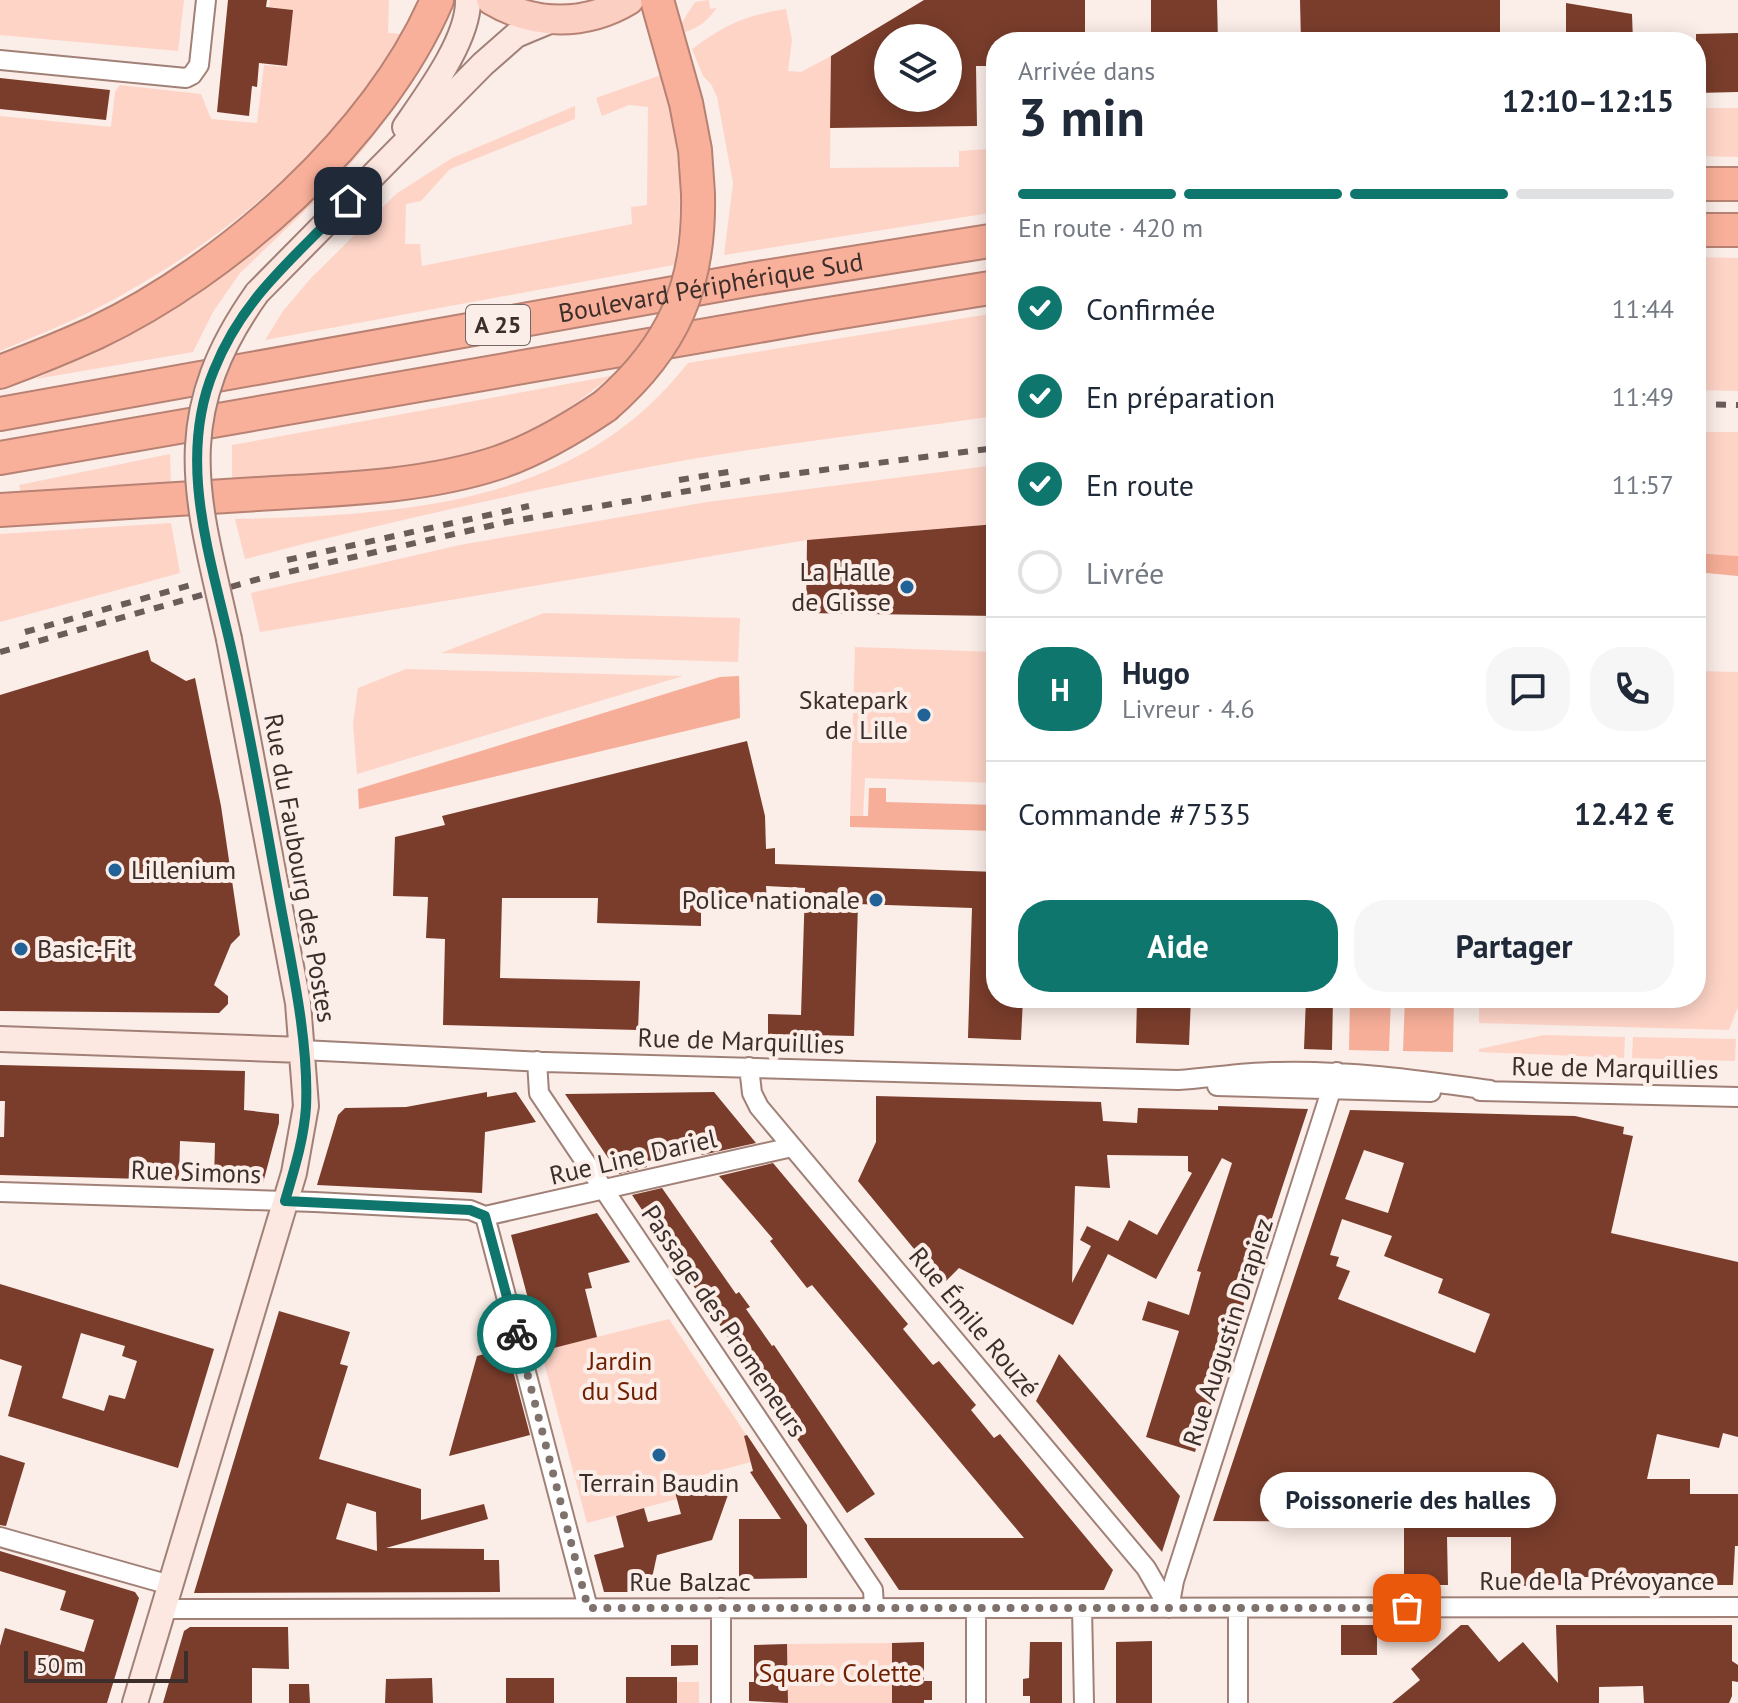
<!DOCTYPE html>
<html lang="fr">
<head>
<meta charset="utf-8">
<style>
	body { margin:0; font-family:"PT Sans",sans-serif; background:#f6f6f7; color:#1f2937; height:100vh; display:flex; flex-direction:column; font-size:30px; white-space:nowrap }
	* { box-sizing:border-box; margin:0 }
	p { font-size:26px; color:#747a83 }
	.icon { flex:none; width:44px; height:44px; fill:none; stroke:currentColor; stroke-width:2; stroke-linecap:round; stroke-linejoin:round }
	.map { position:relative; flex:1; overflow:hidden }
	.panel { position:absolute; left:986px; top:32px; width:720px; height:976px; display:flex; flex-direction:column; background:#fff; border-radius:32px; box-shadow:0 4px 20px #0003 }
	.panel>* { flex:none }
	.tools { position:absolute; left:874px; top:24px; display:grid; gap:16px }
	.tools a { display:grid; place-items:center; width:88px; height:88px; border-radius:50%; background:#fff; box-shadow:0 4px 20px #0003; font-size:40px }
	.scale { position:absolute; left:24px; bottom:20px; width:164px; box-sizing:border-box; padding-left:8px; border:4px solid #3c2e2a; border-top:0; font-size:22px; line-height:28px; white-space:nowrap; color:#3c2e2a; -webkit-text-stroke:6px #fbede8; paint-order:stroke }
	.pin { position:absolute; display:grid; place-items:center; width:68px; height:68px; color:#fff; margin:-34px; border-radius:16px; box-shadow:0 4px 12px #0006 }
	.courier { position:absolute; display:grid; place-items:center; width:80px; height:80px; margin:-40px; border:6px solid #0f766e; border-radius:50%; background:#fff; color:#222; box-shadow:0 2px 10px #0007 }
	.bubble { position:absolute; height:56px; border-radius:28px; background:#fff; box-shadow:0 4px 20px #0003; font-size:26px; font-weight:600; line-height:56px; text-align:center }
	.overview em { font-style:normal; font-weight:600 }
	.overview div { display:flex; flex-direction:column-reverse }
	.overview { display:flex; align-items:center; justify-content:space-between; height:136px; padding:0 32px }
	h1 { font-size:52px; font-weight:600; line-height:60px }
	.bar { display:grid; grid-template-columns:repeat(4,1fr); gap:12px 8px; align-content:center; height:96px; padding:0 32px }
	.bar i { height:10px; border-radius:6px; background:#e0e1e3 }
	.bar .active { background:#0f766e }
	.bar p { grid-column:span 4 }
	.line { display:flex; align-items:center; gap:20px; padding:0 32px; border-top:2px solid #e0e1e3 }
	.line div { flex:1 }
	.round { display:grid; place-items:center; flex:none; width:84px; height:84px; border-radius:32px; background:#f6f6f7 }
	ol { padding:0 32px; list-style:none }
	li { display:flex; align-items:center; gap:24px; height:88px }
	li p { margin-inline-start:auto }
	li .icon { padding:8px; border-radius:50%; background:#0f766e; color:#fff; stroke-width:4 }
	li:last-child { color:#747a83 }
	li i { width:44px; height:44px; border:4px solid #e0e1e3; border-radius:50% }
	.cta { display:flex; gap:16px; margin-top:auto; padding:16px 32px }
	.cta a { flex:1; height:92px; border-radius:32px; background:#0f766e; color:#fff; font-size:32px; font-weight:600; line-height:92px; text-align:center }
	.cta a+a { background:#f6f6f7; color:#1f2937 }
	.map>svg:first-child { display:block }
</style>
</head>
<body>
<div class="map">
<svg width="1738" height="1703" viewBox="0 0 1738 1703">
	<rect width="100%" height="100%" fill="#fbede8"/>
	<path fill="#fed4c7" d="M 0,0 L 184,0 L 178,51 L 0,35 Z
		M 270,0 L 389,0 L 388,33 L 402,34 C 330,156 215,248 90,312 C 61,326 30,338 0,351 L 0,116 L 111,127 L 115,92 L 120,85 L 201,94 L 211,119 L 257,123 L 264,65 L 287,67 L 293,10 L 269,7 Z
		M 709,0 L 710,9 L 717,8 C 708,20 699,28 685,32 L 681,24 L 695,2 Z
		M 786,9 L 792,40 L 788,71 L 801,72 L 831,56 L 830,168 L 959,167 L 959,151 L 991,149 L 991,140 L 996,138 L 996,212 L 724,255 L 733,183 L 717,97 L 711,84 L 703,76 L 692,49 C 724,25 746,15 786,9 Z
		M 664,74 C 678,141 686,196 674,265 L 265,340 L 283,311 L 311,278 L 396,194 L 452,158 L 575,106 L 575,119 L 450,169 L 421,201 L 406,204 L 405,244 L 420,244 L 422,266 L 632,224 L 631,207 L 647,205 L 648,107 L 629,105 L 602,116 L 596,98 Z
		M 396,101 L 400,101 L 361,152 L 329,188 L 240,273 L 213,312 L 193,352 L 36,379 L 102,346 L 245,255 L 302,209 L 345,165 Z
		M 1696,108 L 1738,108 L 1738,157 L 1696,156 Z
		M 1696,257 L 1738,258 L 1738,391 L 1696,390 Z
		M 996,313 L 996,416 C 868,434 739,448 612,474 C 489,500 367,527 245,559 L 235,519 C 402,515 576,506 688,363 Z
		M 611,376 C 577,404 539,430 497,446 C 470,457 438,461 408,466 C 350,474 291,479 232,483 L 232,445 Z
		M 1696,432 L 1738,432 L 1738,556 L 1696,553 Z
		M 170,454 L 171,487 L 21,492 L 19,485 Z
		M 996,465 L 996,524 L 807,540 L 260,632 L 251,593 L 460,545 L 707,502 Z
		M 171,523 L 180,573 L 0,622 L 0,534 Z
		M 544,613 L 740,618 L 738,662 L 441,653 Z
		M 855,647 L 996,652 L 996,783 L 865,778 L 863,817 L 850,816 Z
		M 406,669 L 683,676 L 357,774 L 353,724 L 358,688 Z
		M 1696,671 L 1738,672 L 1738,1007 L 1729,1030 L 1479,1023 L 1479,998 L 1696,998 Z
		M 1544,1035 L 1625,1037 L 1624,1058 L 1479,1052 L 1479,1049 Z
		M 1633,1037 L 1736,1039 L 1735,1061 L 1632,1058 Z
		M 669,1319 L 755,1448 L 751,1462 L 673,1483 L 677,1499 L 587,1523 L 541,1351 Z
		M 892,1643 L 892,1703 L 788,1703 L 787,1644 Z
		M 673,1682 L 699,1682 L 699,1703 L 677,1703 Z"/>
	<path fill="#f6ae98" d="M 1696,553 L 1738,556 L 1738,576 L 1696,572 Z
		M 739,676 L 740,718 L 359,809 L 358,789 L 720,677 Z
		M 869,788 L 886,788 L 886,802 L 996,805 L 996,831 L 850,827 L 850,816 L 868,816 Z
		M 1350,998 L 1391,998 L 1389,1051 L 1349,1050 Z
		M 1405,998 L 1454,998 L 1453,1052 L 1403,1051 Z"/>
	<path fill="#7a3d2b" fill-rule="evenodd" d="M 228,0 L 267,0 L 266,7 L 293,10 L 287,66 L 259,63 L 257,87 L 252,86 L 249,116 L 217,112 Z
		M 924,0 L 1085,0 L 1085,42 L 996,42 L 996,66 L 976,66 L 977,126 L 830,128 L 831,56 ZM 888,38 L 948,38 L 948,98 L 888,98 Z
		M 1151,0 L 1217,0 L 1218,42 L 1151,42 Z
		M 1300,0 L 1500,0 L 1500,42 L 1301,42 Z
		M 1566,3 L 1632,14 L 1633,42 L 1566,42 Z
		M 1738,33 L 1738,92 L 1696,93 L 1696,34 Z
		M 0,78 L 110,90 L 106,120 L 0,109 Z
		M 996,524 L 996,616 L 806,613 L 807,540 Z
		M 148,650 L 151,661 L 186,681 L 195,678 L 221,806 L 240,935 L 231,944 L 214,985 L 228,996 L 228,1004 L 219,1013 L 0,1011 L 0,695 Z
		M 747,741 L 765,816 L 766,849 L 775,848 L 775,864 L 996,872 L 996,998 L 1023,998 L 1021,1040 L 968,1038 L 972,908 L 858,904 L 854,1036 L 768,1034 L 768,1014 L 801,1015 L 805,888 L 766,886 L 767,902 L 701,901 L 701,926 L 597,923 L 598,898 L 502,898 L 500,978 L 640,981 L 638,1030 L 443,1025 L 445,939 L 426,938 L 428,897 L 393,896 L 395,837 L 445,825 L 442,816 Z
		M 1137,998 L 1191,998 L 1189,1045 L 1136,1043 Z
		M 1306,998 L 1333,998 L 1332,1050 L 1304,1049 Z
		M 0,1065 L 245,1071 L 244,1110 L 279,1114 L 279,1123 L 263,1183 L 214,1181 L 215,1143 L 180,1141 L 179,1180 L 0,1175 L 0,1137 L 4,1137 L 5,1101 L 0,1101 Z
		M 487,1092 L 487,1097 L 516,1092 L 536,1122 L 485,1132 L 482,1193 L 317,1185 L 338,1115 L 345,1108 L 406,1107 Z
		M 714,1092 L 756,1143 L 702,1155 L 698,1150 L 644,1162 L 647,1167 L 619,1174 L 565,1094 Z
		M 876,1096 L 1101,1102 L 1103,1121 L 1137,1123 L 1138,1108 L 1218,1110 L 1218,1106 L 1308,1109 L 1195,1452 L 1146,1437 L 1179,1331 L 1142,1320 L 1148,1301 L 1189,1315 L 1201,1272 L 1197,1271 L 1232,1163 L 1222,1158 L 1156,1279 L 1108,1254 L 1073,1325 L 959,1268 L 943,1284 L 858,1181 L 876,1142 ZM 1107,1155 L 1188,1156 L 1188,1171 L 1192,1173 L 1157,1235 L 1129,1220 L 1118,1241 L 1087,1226 L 1080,1240 L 1091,1246 L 1072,1283 L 1075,1186 L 1110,1188 Z
		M 1350,1110 L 1575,1116 L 1624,1127 L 1623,1134 L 1633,1136 L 1611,1233 L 1738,1262 L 1738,1437 L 1723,1433 L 1719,1448 L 1657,1434 L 1647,1479 L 1690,1479 L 1690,1494 L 1738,1494 L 1738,1546 L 1735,1546 L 1733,1585 L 1599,1585 L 1599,1577 L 1562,1577 L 1562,1585 L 1511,1586 L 1511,1537 L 1447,1537 L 1448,1585 L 1404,1585 L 1404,1522 L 1213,1521 ZM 1364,1150 L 1404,1163 L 1388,1213 L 1345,1199 ZM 1342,1219 L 1392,1236 L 1384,1256 L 1443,1279 L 1438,1293 L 1490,1314 L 1475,1353 L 1338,1299 L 1350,1271 L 1336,1266 L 1339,1257 L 1330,1255 Z
		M 773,1163 L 908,1324 L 903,1329 L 933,1365 L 939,1361 L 976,1405 L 971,1410 L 994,1438 L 1000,1434 L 1113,1570 L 1104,1590 L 899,1590 L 864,1538 L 1024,1538 L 812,1285 L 807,1288 L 770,1241 L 773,1239 L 719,1176 Z
		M 662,1188 L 736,1294 L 739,1292 L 750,1307 L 746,1309 L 772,1346 L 774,1345 L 875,1494 L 847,1513 L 632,1195 Z
		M 597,1213 L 630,1262 L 588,1273 L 592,1288 L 585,1289 L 597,1337 L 542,1351 L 511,1235 Z
		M 0,1284 L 214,1349 L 178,1468 L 8,1416 L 22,1366 L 0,1359 ZM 81,1333 L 125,1346 L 122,1356 L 137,1361 L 125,1399 L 109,1395 L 104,1411 L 62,1398 Z
		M 279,1311 L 350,1332 L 340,1364 L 348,1366 L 319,1459 L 421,1489 L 421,1520 L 484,1504 L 488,1519 L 386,1548 L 484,1549 L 484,1560 L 499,1560 L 500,1592 L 194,1593 ZM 347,1503 L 376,1512 L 377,1551 L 336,1539 Z
		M 507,1348 L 530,1435 L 449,1456 L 477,1356 Z
		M 1059,1354 L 1180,1496 L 1162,1552 L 1036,1401 Z
		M 747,1435 L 807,1525 L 807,1578 L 739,1579 L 739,1519 L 781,1519 L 750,1472 L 753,1471 L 744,1436 Z
		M 0,1455 L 25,1463 L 6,1526 L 0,1525 Z
		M 725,1478 L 729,1492 L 712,1540 L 657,1555 L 649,1592 L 604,1592 L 594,1555 L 624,1547 L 616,1516 L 644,1508 L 648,1522 L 681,1514 L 675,1492 Z
		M 0,1551 L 135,1592 L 139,1598 L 107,1703 L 0,1703 L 0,1646 L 5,1628 L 84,1652 L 94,1620 L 60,1610 L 66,1591 L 0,1571 Z
		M 1341,1625 L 1377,1625 L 1377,1655 L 1341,1655 Z
		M 1461,1625 L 1468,1625 L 1499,1662 L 1523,1642 L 1558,1683 L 1556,1625 L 1732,1625 L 1732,1661 L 1738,1665 L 1738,1682 L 1732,1681 L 1732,1696 L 1729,1703 L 1644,1703 L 1643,1686 L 1599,1687 L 1599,1703 L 1392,1703 L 1420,1680 L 1411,1669 Z
		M 190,1627 L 288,1627 L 289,1669 L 252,1668 L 252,1703 L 163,1703 L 184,1631 Z
		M 1152,1641 L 1152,1703 L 1116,1703 L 1116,1642 Z
		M 924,1642 L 924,1681 L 932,1681 L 932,1700 L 924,1700 L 924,1703 L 892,1703 L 892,1643 Z
		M 1030,1642 L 1062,1642 L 1062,1703 L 1030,1703 L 1030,1696 L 1023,1696 L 1023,1679 L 1029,1678 Z
		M 787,1644 L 788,1703 L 749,1701 L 749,1682 L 754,1682 L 754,1645 Z
		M 671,1645 L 698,1645 L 698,1665 L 671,1666 Z
		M 626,1677 L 677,1677 L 677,1703 L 626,1703 Z
		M 432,1678 L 433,1703 L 385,1703 L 386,1679 Z
		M 506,1678 L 554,1678 L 554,1703 L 506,1703 Z
		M 289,1684 L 309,1684 L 310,1703 L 289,1703 Z"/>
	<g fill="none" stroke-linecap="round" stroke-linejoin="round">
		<defs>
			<path id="street" d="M 0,60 L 186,78 L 192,75 L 199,65 L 206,0
				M 302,1050 L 545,1062 L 1178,1080 C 1211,1078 1243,1072 1276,1072 C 1348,1070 1418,1080 1490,1090
				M 537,1061 L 539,1093 L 873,1590 L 874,1608
				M 749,1067 L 752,1093 L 759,1107 L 1146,1568 L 1169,1608
				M 1217,1086 L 1431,1092
				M 1480,1091 L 1738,1097
				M 0,1192 L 315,1202 L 470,1210 L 485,1216
				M 485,1216 L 588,1608
				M 485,1216 L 792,1147
				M 0,1537 L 170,1585
				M 976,1608 L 976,1703
				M 1082,1608 L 1084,1703
				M 1169,1608 L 1174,1581 L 1337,1072
				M 164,1609 L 1738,1607
				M 721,1703 L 721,1608
				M 1238,1703 L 1238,1608"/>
			<path id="secondary" d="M 405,127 C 427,95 469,39 468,0
				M 257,293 L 483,64 L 516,35 L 552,20
				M 0,1039 L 302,1050
				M 135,1703 L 294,1173 L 306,1106 L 298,1003 L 229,639"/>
			<path id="primary" d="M 491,0 C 534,26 586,26 629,0"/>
			<g id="highway">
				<path d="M 657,0 L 686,103 L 695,150 L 698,194"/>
				<path d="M 1696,184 L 1738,184"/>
				<path d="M 1696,230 L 1738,230"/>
				<path d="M 0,372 C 32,360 64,347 95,333 C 228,270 379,136 437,0"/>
				<path id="s1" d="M 0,414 L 752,279 L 996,240"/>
				<path d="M 0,458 L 810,317 L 996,287"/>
				<path d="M 0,510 C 91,504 183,499 274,493 C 347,489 427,486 497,463 C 536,450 571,429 605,406"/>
			</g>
		</defs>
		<use href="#street" stroke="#a18177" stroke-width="22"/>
		<use href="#secondary" stroke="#a18177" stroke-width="28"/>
		<use href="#primary" stroke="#b78273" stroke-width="32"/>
		<use href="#highway" stroke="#b78273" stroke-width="36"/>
		<use href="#street" stroke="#fff" stroke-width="18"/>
		<use href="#secondary" stroke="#fde7e1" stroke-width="24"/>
		<use href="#primary" stroke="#fbd0c2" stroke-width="28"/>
		<use href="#highway" stroke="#f9b09a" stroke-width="32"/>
		<path stroke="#6a5c58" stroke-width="6" stroke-dasharray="10 10" stroke-linecap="butt" d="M 1696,404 L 1738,405
			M 679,480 L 734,471
			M 287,560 L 529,506
			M 25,632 L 191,585
			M 0,652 L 262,578 L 507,522 L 775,476 L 996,448"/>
		<defs>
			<path id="secondary-bridge" d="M 229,639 C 198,500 167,420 257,293"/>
			<path id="highway-bridge" d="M 605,406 C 674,346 700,285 698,194"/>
		</defs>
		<use href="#secondary-bridge" stroke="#a18177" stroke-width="28" stroke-linecap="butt"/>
		<use href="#highway-bridge" stroke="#b78273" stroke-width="36" stroke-linecap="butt"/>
		<use href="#secondary-bridge" stroke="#fde7e1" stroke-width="24"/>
		<use href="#highway-bridge" stroke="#f9b09a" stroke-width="32"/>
	</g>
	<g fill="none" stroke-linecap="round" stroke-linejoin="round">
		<path stroke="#7f716c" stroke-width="8" stroke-dasharray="0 14.4" d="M 517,1334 L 588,1608 L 1407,1608"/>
		<path stroke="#0f766e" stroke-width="10" d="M 348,201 C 295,258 244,295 214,370 C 176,461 211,558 231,648 C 250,731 264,814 279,897 C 291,963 309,1040 306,1107 C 304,1139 294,1170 285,1201 L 470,1210 L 485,1216 L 517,1334"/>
	</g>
	<g fill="#216297" stroke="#fbede8" stroke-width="3">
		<circle cx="907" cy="587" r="8"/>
		<circle cx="924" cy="715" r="8"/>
		<circle cx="115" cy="870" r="8"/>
		<circle cx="876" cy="900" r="8"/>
		<circle cx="21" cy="949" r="8"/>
		<circle cx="659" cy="1455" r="8"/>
	</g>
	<g text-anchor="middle" stroke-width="8" stroke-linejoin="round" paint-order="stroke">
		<rect fill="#fbede8" stroke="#756763" stroke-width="2" x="466" y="305" width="64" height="40" rx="6"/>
		<g font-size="24" font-weight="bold" fill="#3c2e2a">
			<text x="498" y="333">A 25</text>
		</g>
		<g font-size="26" fill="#3c2e2a" stroke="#fbede8">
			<text dy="9" stroke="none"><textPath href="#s1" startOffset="722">Boulevard Périphérique Sud</textPath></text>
			<text transform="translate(300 868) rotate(80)" y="9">Rue du Faubourg des Postes</text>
			<text transform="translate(741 1041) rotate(2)" y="9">Rue de Marquillies</text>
			<text transform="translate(1615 1068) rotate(1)" y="9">Rue de Marquillies</text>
			<text transform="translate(633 1157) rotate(-13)" y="9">Rue Line Dariel</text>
			<text transform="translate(196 1172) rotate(2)" y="9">Rue Simons</text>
			<text transform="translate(724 1321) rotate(56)" y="9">Passage des Promeneurs</text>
			<text transform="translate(974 1322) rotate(50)" y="9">Rue Émile Rouzé</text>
			<text transform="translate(1228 1332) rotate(-72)" y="9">Rue Augustin Drapiez</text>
			<text x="1597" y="1590">Rue de la Prévoyance</text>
			<text x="690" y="1591">Rue Balzac</text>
		</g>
		<g font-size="26" fill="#3c2e2a" stroke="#fbede8" text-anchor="end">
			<text x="891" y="581">La Halle<tspan x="891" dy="30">de Glisse</tspan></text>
			<text x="908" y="709">Skatepark<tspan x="908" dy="30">de Lille</tspan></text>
			<text x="131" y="879" text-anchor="start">Lillenium</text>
			<text x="860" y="909">Police nationale</text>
			<text x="37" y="958" text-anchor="start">Basic-Fit</text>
			<text x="659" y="1492" text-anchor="middle">Terrain Baudin</text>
		</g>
		<g font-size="26" fill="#701f00" stroke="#fbede8">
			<text x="620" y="1370">Jardin<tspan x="620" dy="30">du Sud</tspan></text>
			<text x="840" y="1682">Square Colette</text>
		</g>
	</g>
</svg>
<div class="tools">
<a><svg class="icon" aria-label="layers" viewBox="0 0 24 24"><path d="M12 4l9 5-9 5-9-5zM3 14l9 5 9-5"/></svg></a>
</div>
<div class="scale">50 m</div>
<div class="pin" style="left:1407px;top:1608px;background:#ea580c"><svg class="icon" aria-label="bag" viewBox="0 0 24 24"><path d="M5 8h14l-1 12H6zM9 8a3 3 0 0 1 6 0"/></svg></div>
<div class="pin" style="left:348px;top:201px;background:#1f2937"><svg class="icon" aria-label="home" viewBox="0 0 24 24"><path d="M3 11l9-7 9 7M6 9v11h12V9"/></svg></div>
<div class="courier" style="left:517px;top:1334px"><svg class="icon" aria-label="bike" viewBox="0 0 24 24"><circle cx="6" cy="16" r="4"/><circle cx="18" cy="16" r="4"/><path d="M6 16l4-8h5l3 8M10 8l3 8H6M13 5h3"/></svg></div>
<div class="bubble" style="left:1260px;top:1472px;width:296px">Poissonerie des halles</div>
<section class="panel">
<div class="overview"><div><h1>3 min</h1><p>Arrivée dans</p></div><em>12:10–12:15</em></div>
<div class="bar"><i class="active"></i><i class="active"></i><i class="active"></i><i></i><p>En route · 420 m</p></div>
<ol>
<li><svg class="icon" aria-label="check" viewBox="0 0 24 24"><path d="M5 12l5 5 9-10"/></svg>Confirmée<p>11:44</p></li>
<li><svg class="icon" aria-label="check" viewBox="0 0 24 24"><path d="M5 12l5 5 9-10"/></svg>En préparation<p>11:49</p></li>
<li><svg class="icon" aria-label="check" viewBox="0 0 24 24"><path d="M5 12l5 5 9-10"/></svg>En route<p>11:57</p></li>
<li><i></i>Livrée</li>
</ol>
<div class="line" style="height:144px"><b class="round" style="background:#0f766e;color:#fff">H</b><div><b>Hugo</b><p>Livreur · 4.6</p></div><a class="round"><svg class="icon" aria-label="chat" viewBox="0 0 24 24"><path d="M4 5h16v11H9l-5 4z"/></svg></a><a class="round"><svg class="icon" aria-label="phone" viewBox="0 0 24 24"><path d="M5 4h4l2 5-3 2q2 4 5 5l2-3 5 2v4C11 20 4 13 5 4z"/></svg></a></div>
<div class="line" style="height:104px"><div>Commande #7535</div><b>12.42 €</b></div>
<div class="cta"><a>Aide</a><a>Partager</a></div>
</section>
</div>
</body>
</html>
